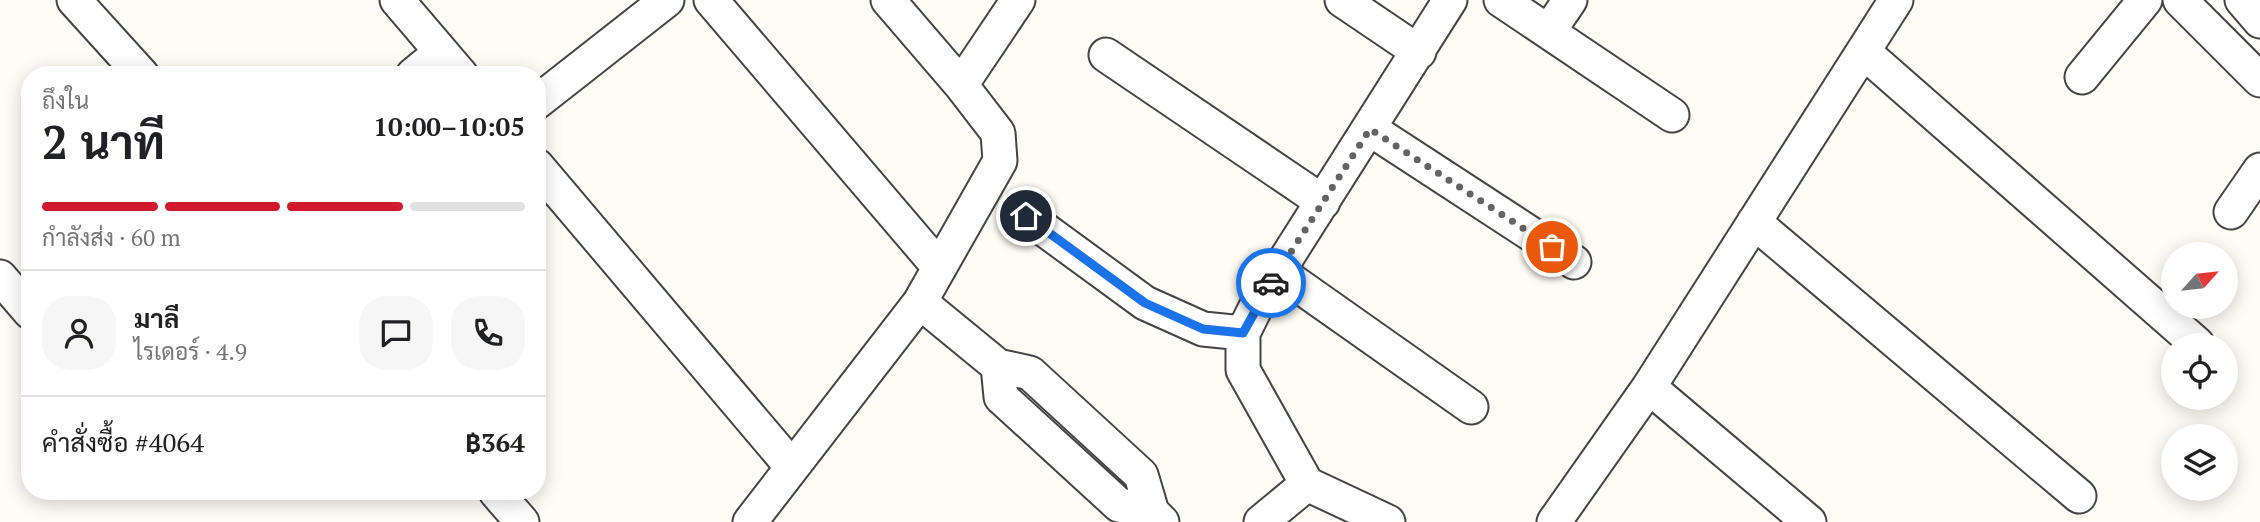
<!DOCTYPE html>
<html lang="th">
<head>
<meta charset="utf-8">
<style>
	body { margin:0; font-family:"PT Serif",Sarabun,serif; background:#f6f6f6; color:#202124; height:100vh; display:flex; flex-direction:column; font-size:26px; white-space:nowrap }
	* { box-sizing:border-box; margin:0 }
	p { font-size:23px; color:#757577 }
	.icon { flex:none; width:38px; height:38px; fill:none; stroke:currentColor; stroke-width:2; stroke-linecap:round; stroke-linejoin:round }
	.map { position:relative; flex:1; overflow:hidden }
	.drawer { position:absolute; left:21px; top:66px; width:525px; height:434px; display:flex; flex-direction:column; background:#fff; border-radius:28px; box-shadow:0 4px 18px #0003 }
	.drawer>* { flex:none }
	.needle { width:46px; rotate:63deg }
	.tools { position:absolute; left:2161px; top:242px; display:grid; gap:14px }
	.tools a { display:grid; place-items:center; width:77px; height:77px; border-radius:50%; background:#fff; box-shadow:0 4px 18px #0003; font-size:35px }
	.pin { position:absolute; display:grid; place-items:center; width:60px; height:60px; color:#fff; margin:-30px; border:4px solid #fff; border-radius:50%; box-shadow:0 2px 7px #0007 }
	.courier { position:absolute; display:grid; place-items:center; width:70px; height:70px; margin:-35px; border:5px solid #1a73e8; border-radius:50%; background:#fff; color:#222; box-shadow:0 2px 9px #0007 }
	.head em { font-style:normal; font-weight:700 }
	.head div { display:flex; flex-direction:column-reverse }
	.head { display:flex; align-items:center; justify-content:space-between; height:119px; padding:0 21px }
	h1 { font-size:46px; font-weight:700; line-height:52px }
	.bar { display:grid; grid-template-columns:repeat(4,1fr); gap:10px 7px; align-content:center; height:84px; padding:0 21px }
	.bar i { height:9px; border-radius:5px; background:#e0e0e0 }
	.bar .selected { background:#d1192d }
	.bar p { grid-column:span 4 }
	.line { display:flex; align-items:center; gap:18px; padding:0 21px; border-top:2px solid #e0e0e0 }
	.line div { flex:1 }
	.round { display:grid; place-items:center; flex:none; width:74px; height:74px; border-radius:28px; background:#f6f6f6 }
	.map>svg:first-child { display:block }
</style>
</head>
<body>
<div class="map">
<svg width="2260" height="522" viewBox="0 0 2260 522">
	<rect width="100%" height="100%" fill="#fffcf5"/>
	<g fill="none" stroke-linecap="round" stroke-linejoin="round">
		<defs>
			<path id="street" d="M 74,0 L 142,75
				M 397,0 L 461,75
				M 711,0 L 939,267
				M 888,0 L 961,85 L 998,133 L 1000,161 L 920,302
				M 1342,0 L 1419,52
				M 1501,0 L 1672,115
				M 2180,0 L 2260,80
				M 2242,0 L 2260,21
				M 1549,31 L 1570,0
				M 1865,53 L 2197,344
				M 1106,55 L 1323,202
				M 413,75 L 441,52
				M 2082,77 L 2145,0
				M 961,85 L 1018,0
				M 537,102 L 667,0
				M 1370,129 L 1574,262
				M 537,166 L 792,467
				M 2231,212 L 2260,170
				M 1026,216 L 1145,303 L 1203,329 L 1243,333
				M 1754,222 L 2079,496
				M 1278,271 L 1471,407
				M 0,277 L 30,312
				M 998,366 L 1001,397 L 1119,505 L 1152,512
				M 1649,387 L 1809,522
				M 1307,484 L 1388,522
				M 496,492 L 522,522
				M 750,522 L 920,302 L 998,366 L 1030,373 L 1141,475 L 1152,512 L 1162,522
				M 1261,522 L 1307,484 L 1243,370 L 1243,333 L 1258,303 L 1450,0
				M 1554,522 L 1649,387 L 1896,0"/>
		</defs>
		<use href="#street" stroke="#444" stroke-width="37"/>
		<use href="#street" stroke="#fff" stroke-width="33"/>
	</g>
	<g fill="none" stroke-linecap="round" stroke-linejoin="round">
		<path stroke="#646361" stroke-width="7" stroke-dasharray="0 12.6" d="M 1271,283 L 1370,129 L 1552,247"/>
		<path stroke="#1a73e8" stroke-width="9" d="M 1026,216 L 1145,303 L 1203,329 L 1243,333 L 1271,283"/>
	</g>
</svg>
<div class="tools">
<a><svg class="needle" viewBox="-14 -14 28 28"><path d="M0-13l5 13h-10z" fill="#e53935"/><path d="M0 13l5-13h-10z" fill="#757577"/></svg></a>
<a><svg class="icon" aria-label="locate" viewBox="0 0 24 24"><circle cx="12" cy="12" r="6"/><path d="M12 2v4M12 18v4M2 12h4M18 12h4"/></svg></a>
<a><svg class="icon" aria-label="layers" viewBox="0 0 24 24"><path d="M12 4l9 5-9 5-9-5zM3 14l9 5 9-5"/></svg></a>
</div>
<div class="pin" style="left:1552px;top:247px;background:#ea580c"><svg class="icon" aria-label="bag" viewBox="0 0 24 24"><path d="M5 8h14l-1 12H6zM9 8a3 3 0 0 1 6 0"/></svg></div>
<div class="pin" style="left:1026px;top:216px;background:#1f2937"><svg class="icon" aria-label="home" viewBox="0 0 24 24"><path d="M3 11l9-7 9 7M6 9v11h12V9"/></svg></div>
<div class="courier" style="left:1271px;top:283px"><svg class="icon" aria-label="car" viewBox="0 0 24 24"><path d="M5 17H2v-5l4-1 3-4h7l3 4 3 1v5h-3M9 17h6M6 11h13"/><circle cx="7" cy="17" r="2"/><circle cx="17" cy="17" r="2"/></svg></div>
<section class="drawer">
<div class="head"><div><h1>2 นาที</h1><p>ถึงใน</p></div><em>10:00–10:05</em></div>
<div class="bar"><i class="selected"></i><i class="selected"></i><i class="selected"></i><i></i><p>กำลังส่ง · 60 m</p></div>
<div class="line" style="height:126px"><a class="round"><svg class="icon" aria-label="person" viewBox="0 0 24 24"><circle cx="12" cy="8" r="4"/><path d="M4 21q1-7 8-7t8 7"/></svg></a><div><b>มาลี</b><p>ไรเดอร์ · 4.9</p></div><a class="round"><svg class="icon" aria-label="chat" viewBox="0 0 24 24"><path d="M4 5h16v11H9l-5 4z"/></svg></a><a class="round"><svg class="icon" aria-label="phone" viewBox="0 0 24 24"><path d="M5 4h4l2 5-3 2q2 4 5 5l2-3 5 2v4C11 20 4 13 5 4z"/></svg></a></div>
<div class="line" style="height:91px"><div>คำสั่งซื้อ #4064</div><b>฿364</b></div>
</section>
</div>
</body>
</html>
